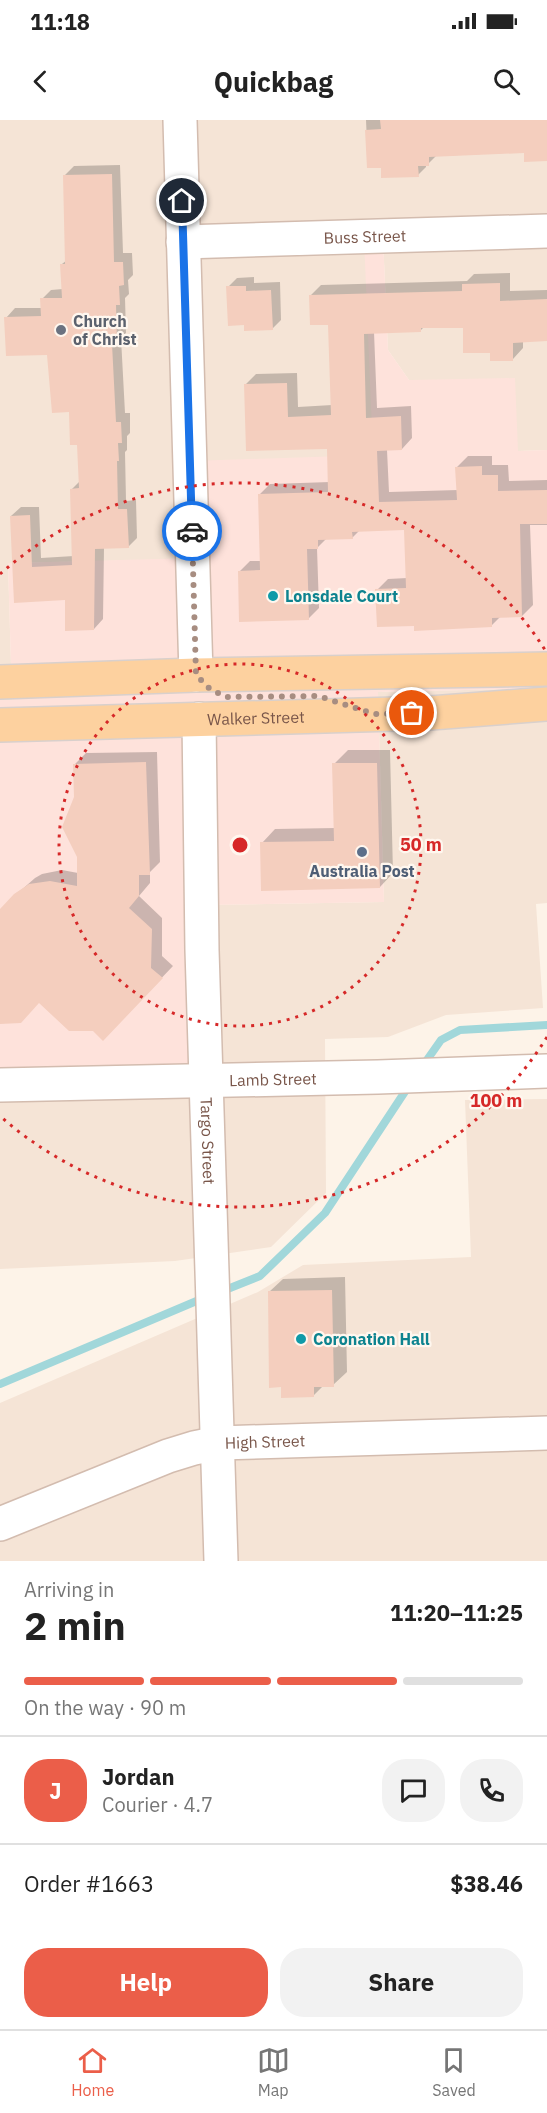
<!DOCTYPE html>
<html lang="en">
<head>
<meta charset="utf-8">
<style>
	body { margin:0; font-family:"IBM Plex Sans",sans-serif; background:#f2f2f2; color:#222; height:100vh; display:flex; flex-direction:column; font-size:22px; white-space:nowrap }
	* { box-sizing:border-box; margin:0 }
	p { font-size:20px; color:#767676 }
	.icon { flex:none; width:33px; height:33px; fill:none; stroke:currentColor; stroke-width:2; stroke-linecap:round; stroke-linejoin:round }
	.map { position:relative; height:1441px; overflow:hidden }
	.sheet { display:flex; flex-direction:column; background:#fff; flex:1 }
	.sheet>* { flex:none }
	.pin { position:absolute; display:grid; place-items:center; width:51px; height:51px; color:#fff; margin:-26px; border:3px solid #fff; border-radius:50%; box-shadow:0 2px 6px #0007 }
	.courier { position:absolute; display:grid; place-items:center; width:60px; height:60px; margin:-30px; border:4px solid #1a73e8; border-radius:50%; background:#fff; color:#222; box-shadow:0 2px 8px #0007 }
	.summary em { font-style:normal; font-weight:700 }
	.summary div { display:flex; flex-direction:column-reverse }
	.summary { display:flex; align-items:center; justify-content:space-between; height:102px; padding:0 24px }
	h1 { font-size:39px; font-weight:700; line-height:45px }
	.bar { display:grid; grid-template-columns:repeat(4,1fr); gap:9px 6px; align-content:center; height:72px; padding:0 24px }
	.bar i { height:8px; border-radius:4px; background:#e0e0e0 }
	.bar .active { background:#eb5e49 }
	.bar p { grid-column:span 4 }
	.line { display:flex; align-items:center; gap:15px; padding:0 24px; border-top:2px solid #e0e0e0 }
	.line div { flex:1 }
	.round { display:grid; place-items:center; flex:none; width:63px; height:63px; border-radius:24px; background:#f2f2f2 }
	.cta { display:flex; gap:12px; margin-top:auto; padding:12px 24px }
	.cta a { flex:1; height:69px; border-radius:24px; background:#eb5e49; color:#fff; font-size:24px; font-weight:700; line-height:69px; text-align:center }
	.cta a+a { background:#f2f2f2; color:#222 }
	.status { display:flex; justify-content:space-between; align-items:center; height:42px; padding:0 30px; background:#fff; direction:ltr }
	.status svg { height:16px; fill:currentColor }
	header { display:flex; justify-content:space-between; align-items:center; height:78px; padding:0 24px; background:#fff; font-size:27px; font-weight:700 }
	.tab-bar { display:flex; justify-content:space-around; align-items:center; height:84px; border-top:2px solid #e0e0e0; background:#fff; font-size:16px; color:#767676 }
	.tab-bar a { display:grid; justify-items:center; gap:3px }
	.tab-bar .active { color:#eb5e49 }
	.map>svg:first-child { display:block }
</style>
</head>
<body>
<div class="status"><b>11:18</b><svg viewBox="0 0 49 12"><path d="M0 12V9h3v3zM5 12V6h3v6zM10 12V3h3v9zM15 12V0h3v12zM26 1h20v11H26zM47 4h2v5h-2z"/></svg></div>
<header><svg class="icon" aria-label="back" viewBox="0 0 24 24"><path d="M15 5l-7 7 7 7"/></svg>Quickbag<svg class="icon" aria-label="search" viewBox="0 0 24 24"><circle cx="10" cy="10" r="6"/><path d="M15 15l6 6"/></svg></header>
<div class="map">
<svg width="547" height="1441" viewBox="0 0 547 1441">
	<rect width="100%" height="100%" fill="#fdf3e8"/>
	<path fill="#f5e4d6" d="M 0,0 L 547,0 L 547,330 L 518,331 L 409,260 L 388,230 L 383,118 L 373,335 L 194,439 L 8,443 L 12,580 L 0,580 Z
		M 547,568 L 547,783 L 536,784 L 543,888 L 446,895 L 388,917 L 325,919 L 326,1073 L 271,1127 L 175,1141 L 0,1149 L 0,968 L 205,785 L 384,782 L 378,572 Z
		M 547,979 L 547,1441 L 0,1441 L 0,1283 L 258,1172 L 303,1145 L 471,1137 L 465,980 Z"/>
	<path fill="#fee2db" d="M 364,118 L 383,118 L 388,230 L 409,260 L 515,258 L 518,331 L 547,330 L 547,568 L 378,572 L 384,782 L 205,785 L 209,963 L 0,968 L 0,580 L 12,580 L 8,443 L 194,438 L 191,341 L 373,335 Z"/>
	<path fill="#0003" d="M 366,0 L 547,0 L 547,40 L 526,32 L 436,36 L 428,44 L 426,44 L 426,47 L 418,55 L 382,46 L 368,46 Z
		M 120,45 L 123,133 L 132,133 L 133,155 L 128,160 L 129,174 L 125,178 L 126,213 L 121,218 L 125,293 L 130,293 L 130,313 L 127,316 L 127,330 L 125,332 L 126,381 L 136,380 L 137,418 L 128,427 L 104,428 L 103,499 L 94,509 L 66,479 L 15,482 L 11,396 L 21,387 L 39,387 L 41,438 L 74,436 L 72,369 L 80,361 L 79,323 L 71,291 L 49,233 L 6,198 L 15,188 L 42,188 L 42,179 L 51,170 L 63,169 L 62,144 L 67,140 L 64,56 L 74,46 Z
		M 510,153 L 510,171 L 547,170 L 547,220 L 523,221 L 523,228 L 513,239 L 491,231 L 464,206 L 424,207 L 420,211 L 374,212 L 377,288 L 411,286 L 412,318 L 402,329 L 387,330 L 389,372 L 458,370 L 457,347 L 468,336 L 492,336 L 492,345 L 508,345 L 509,361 L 547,360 L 547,405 L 530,405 L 533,485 L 522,496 L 501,496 L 491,506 L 416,505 L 377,470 L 388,459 L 407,458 L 405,409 L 360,410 L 352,418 L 327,418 L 317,428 L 319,488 L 308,499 L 239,452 L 250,441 L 262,441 L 260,374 L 270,364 L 330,362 L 329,327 L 247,330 L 245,265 L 256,254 L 297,253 L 298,287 L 332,285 L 329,203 L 310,176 L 321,165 L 467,161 L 474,154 Z
		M 254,157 L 254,163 L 280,162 L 281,200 L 272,209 L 245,203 L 228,167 L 237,158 Z
		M 348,630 L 390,630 L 393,753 L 380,767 L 262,723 L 275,709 L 336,708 L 334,644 Z
		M 157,632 L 160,742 L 150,752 L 150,763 L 139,776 L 162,798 L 162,836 L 173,846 L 114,908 L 93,910 L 39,882 L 0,902 L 0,806 L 10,780 L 35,758 L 42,754 L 62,750 L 78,753 L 74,645 L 86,633 Z
		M 345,1157 L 347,1252 L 333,1265 L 324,1265 L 313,1276 L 282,1266 L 269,1172 L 283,1159 Z"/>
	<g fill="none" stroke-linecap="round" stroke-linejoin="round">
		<path stroke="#a1d7da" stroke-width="8" d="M 422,947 L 441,920 L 460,910 L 547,905
			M 220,1172 L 260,1156 L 325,1093 L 410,964
			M 0,1264 L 206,1177"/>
	</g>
	<path fill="#f4cebe" d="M 380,0 L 547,0 L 547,41 L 524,42 L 524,33 L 429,37 L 429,46 L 418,46 L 419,57 L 381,58 L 381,48 L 367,48 L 365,10 L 381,9 Z
		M 112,54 L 114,142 L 123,142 L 124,165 L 119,166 L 120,185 L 116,185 L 117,224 L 112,224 L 116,302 L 121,302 L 122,323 L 118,323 L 119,341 L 117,341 L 118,389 L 127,389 L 129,428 L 95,429 L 94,510 L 65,511 L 65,480 L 14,483 L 10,396 L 30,395 L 32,447 L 72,445 L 70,369 L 79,368 L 77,325 L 70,325 L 69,292 L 52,293 L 47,235 L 6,236 L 4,197 L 41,196 L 40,178 L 62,178 L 60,144 L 65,144 L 63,55 Z
		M 500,163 L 500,181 L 547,179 L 547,221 L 513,223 L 513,241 L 490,241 L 490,233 L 463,233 L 463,208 L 421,208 L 421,212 L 364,214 L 366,298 L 401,296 L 402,330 L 377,331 L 379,382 L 457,380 L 455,347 L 482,346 L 482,355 L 498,355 L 498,371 L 547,370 L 547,404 L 520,404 L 522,497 L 492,498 L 492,507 L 414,511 L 414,506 L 377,507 L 375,469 L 406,468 L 404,410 L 352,412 L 353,419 L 318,420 L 318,429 L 307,429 L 309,500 L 239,502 L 238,451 L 260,450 L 258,374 L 328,372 L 327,329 L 246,331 L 244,264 L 287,263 L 288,297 L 331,295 L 328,205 L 310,205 L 309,175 L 462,171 L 462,164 Z
		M 226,166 L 246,166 L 246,171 L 271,170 L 273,210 L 244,211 L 244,205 L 228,206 Z
		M 146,642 L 150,755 L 139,755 L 139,776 L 129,788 L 152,809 L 151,848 L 163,858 L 103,921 L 93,911 L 69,911 L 39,883 L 21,903 L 0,904 L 0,789 L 14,774 L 29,764 L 50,761 L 77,766 L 77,737 L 62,707 L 74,677 L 73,644 Z
		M 332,643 L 377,643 L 380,768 L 261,771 L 260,722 L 334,721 Z
		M 332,1170 L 334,1267 L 314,1267 L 314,1277 L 281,1278 L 281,1267 L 269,1268 L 268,1171 Z"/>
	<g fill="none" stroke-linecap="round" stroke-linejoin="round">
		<defs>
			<g id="minor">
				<path d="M 180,0 L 196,555"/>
				<path id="s1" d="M 183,122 L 547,111"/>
				<path id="s2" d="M 199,599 L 202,830 L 221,1441"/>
				<path id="s3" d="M 0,965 L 378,957 L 547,951"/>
				<path id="s4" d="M 0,1404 L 168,1336 L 194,1328 L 219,1323 L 547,1313"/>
			</g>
			<g id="major">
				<path d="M 0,562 L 196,555 L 547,549"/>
				<path id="s5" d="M 0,605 L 431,593 L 547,584"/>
			</g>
		</defs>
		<use href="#minor" stroke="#d3bcaf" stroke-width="36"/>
		<use href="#major" stroke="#d9d0cc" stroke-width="36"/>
		<use href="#minor" stroke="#fff" stroke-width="33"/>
		<use href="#major" stroke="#fdd19f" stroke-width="33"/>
	</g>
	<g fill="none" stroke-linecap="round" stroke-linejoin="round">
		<path stroke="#a78d81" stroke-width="6" stroke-dasharray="0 10.8" d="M 192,411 L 196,555 L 210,569 L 226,577 L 318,576 L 375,594 L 412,593"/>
		<path stroke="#1a73e8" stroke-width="8" d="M 182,81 L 192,411"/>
	</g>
	<g fill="none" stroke="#d62828" stroke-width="3" stroke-dasharray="3 6">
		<circle cx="240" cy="725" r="181"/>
		<path d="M547 917A362 362 0 0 1 0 996M0 454A362 362 0 0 1 547 533"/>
	</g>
	<circle fill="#6b7280" stroke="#fff7ef" stroke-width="2" cx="61" cy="210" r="6"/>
	<g fill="#0f9aa8" stroke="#fff7ef" stroke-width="2">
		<circle cx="273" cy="476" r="6"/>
		<circle cx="301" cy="1219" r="6"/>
	</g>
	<circle fill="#5c6f8a" stroke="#fff7ef" stroke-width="2" cx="362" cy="732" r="6"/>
	<g text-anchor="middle" stroke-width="4.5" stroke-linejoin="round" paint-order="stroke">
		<g font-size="16" fill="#79564a" stroke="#fff7ef">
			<text dy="6" stroke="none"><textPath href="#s1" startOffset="182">Buss Street</textPath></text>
			<text dy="6" stroke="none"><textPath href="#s5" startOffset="256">Walker Street</textPath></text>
			<text dy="6" stroke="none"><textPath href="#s3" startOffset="273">Lamb Street</textPath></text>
			<text dy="6" stroke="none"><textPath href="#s2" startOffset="422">Targo Street</textPath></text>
			<text dy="6" stroke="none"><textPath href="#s4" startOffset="280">High Street</textPath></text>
		</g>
		<g font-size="16" font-weight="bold" fill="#5b616d" stroke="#fff7ef" text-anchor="start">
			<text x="73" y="207">Church<tspan x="73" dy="18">of Christ</tspan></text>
		</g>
		<g font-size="16" font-weight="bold" fill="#0d838f" stroke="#fff7ef" text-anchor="start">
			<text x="285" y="482">Lonsdale Court</text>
			<text x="313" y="1225">Coronation Hall</text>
		</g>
		<g font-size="16" font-weight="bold" fill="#4e5e75" stroke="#fff7ef">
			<text x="362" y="757">Australia Post</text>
		</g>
	</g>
	<circle cx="240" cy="725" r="9" fill="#d62828" stroke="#fff7ef" stroke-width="3"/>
	<g font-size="18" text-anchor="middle" font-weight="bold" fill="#d62828" stroke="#fff7ef" stroke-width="4.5" stroke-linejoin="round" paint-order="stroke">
		<text x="421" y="731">50 m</text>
		<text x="496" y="987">100 m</text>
	</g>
</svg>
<div class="pin" style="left:412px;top:593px;background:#ea580c"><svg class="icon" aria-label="bag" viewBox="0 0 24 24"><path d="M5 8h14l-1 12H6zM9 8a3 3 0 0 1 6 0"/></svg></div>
<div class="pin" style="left:182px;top:81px;background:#1f2937"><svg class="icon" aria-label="home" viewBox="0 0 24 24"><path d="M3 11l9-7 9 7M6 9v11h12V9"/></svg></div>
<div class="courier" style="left:192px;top:411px"><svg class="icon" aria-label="car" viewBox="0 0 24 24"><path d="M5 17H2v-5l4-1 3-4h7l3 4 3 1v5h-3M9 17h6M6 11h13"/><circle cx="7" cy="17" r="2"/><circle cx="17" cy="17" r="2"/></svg></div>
</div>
<section class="sheet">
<div class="summary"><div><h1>2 min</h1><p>Arriving in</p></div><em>11:20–11:25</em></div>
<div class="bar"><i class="active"></i><i class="active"></i><i class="active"></i><i></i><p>On the way · 90 m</p></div>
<div class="line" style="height:108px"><b class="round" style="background:#eb5e49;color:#fff">J</b><div><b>Jordan</b><p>Courier · 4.7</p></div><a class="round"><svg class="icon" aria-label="chat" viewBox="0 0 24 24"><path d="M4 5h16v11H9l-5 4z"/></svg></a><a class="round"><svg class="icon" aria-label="phone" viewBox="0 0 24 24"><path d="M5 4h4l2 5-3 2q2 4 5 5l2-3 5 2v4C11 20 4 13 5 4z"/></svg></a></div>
<div class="line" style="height:78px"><div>Order #1663</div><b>$38.46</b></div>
<div class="cta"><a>Help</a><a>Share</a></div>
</section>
<nav class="tab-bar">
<a class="active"><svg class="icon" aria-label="home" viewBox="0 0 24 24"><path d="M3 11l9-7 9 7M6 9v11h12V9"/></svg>Home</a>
<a><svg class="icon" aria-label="map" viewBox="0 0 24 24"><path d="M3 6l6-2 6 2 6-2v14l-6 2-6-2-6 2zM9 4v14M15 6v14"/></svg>Map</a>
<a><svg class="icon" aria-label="saved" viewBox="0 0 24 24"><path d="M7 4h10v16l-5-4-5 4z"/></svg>Saved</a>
</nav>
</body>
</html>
